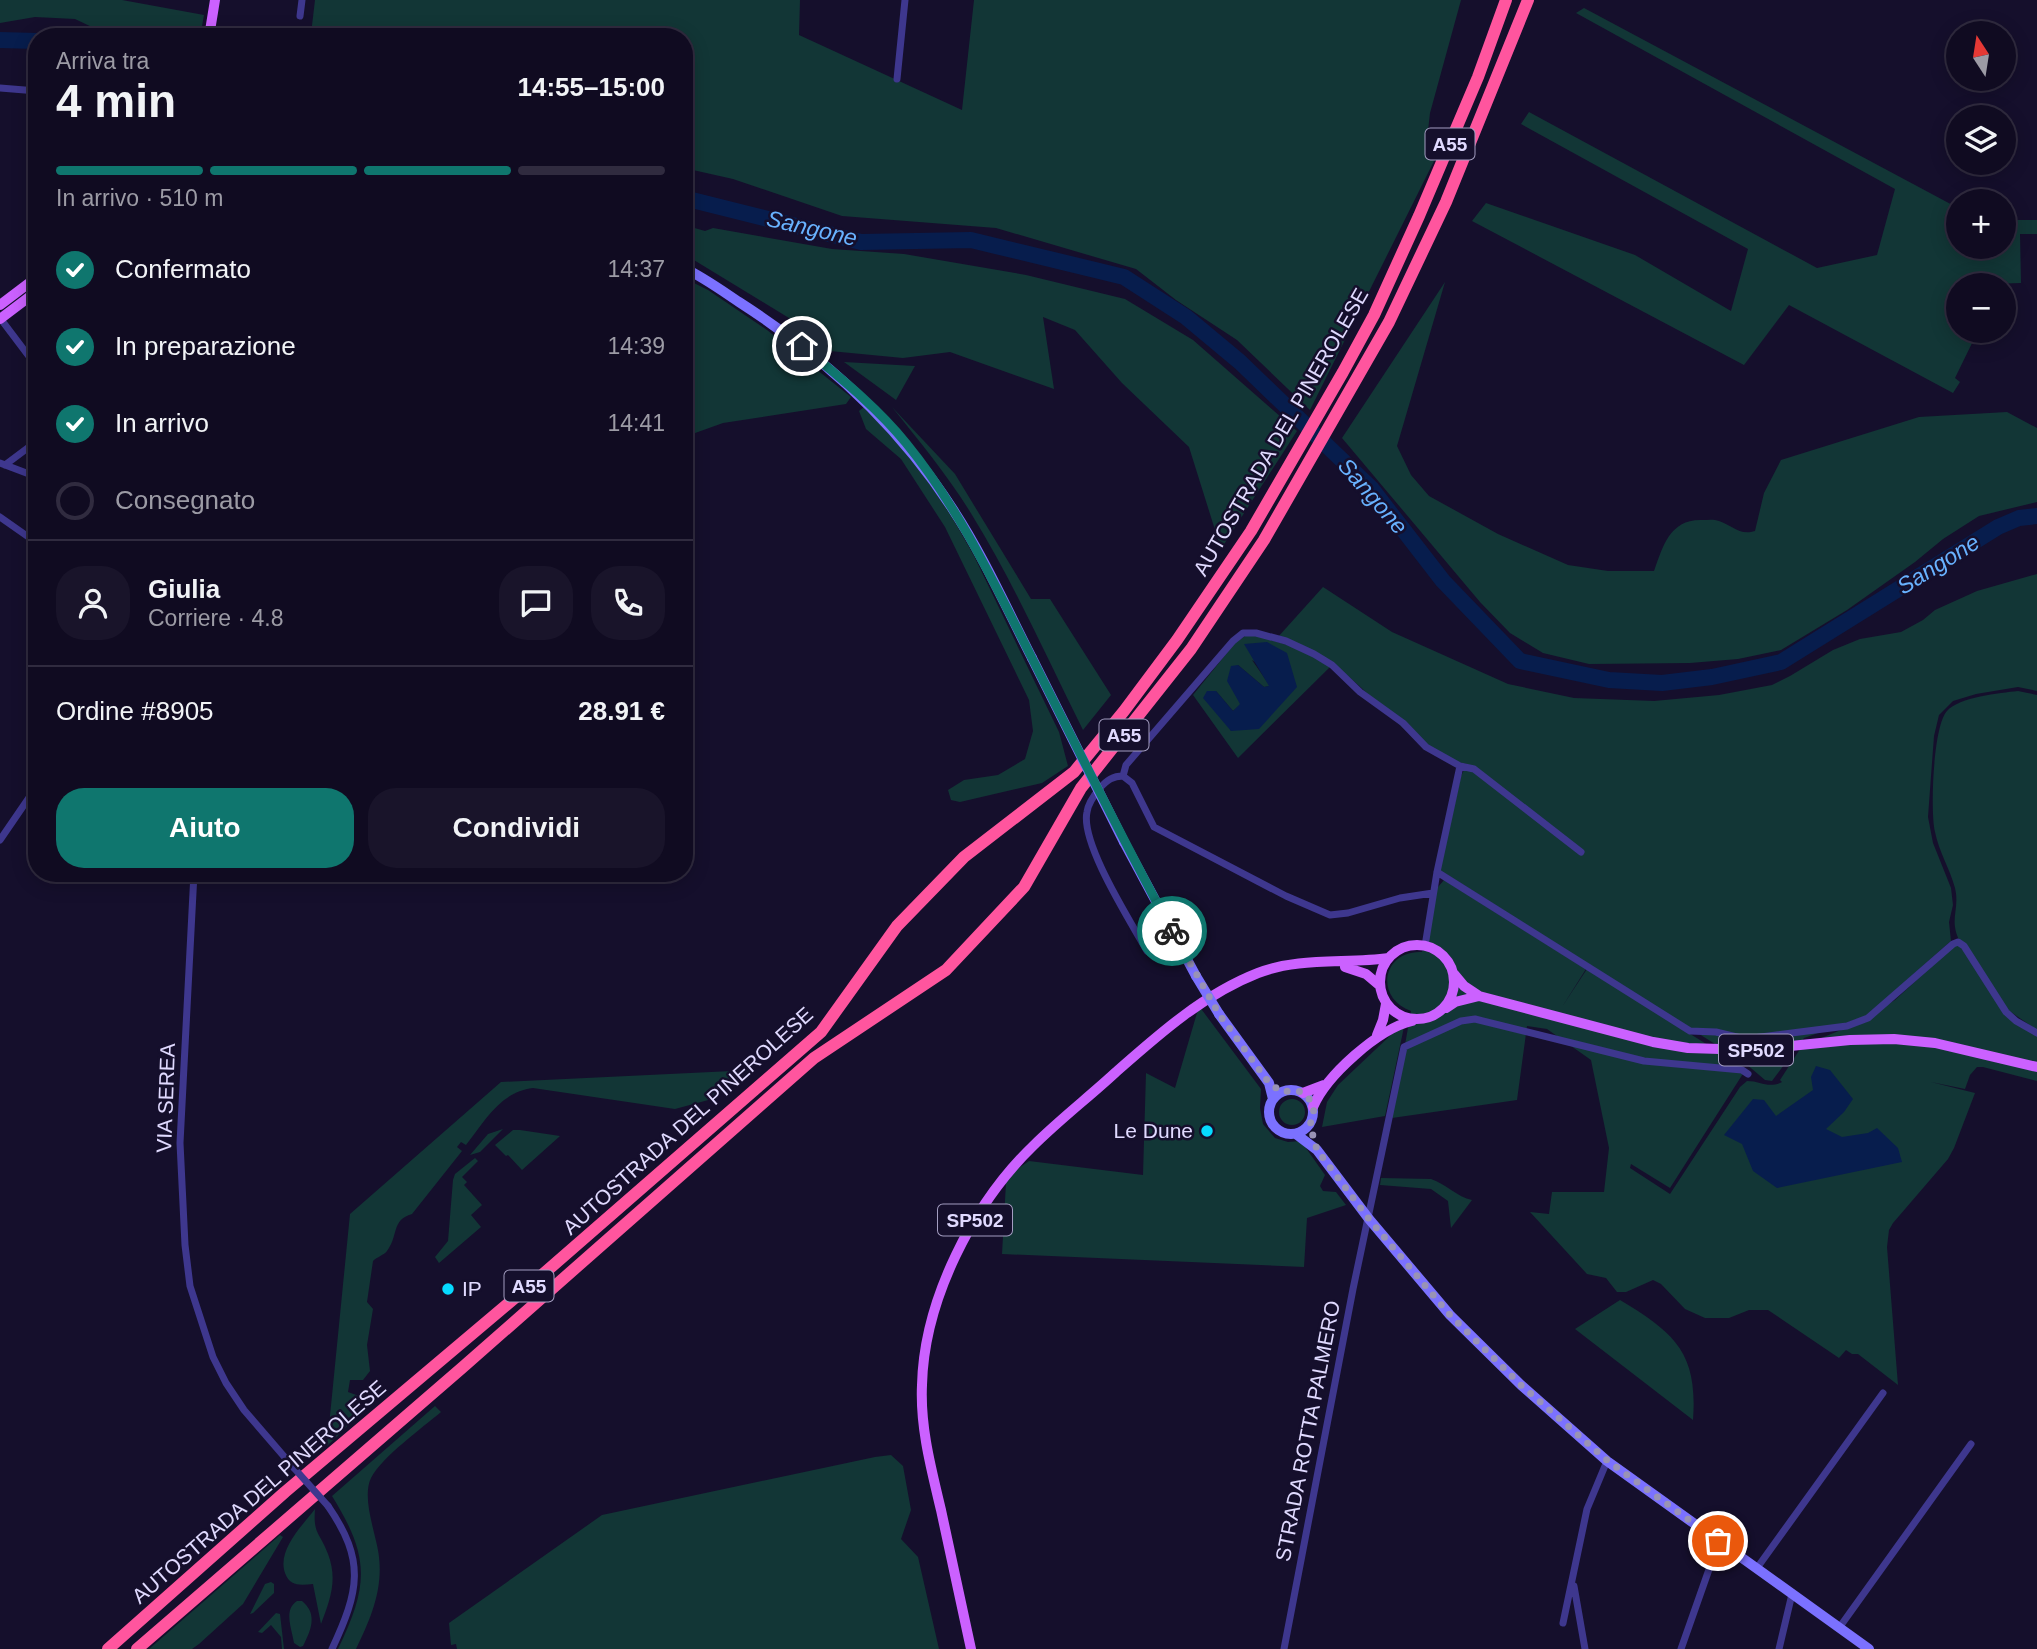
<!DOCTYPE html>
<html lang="it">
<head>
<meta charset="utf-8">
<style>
	body { margin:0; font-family:Helvetica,sans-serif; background:#19142a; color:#f1f3f6; height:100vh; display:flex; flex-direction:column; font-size:26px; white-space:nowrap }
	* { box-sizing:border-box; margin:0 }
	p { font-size:23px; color:#9c9ba5 }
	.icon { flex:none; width:38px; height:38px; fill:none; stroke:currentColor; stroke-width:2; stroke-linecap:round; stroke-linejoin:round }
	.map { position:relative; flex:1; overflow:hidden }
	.side { position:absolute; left:28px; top:28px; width:665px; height:854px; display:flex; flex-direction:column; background:#100b21; border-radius:28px; box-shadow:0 4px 18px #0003,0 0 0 2px #302b3f }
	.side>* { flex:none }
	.needle { width:46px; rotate:348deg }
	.fabs { position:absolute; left:1946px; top:21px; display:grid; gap:14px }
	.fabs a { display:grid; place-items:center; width:70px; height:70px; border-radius:50%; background:#100b21; box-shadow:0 4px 18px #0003,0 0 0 2px #302b3f; font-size:35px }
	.pin { position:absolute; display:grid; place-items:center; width:60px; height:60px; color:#fff; margin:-30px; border:4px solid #fff; border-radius:50%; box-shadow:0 2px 7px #0007 }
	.courier { position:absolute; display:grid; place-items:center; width:70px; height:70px; margin:-35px; border:5px solid #0f766e; border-radius:50%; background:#fff; color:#222; box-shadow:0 2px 9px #0007 }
	.overview em { font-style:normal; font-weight:600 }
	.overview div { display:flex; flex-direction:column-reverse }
	.overview { display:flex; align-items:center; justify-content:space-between; height:119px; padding:0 28px }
	h1 { font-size:46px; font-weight:600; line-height:52px }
	.bar { display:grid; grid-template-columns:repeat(4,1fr); gap:10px 7px; align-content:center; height:84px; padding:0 28px }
	.bar i { height:9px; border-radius:5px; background:#302b3f }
	.bar .current { background:#0f766e }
	.bar p { grid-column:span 4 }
	.line { display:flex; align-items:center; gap:18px; padding:0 28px; border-top:2px solid #302b3f }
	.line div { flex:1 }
	.round { display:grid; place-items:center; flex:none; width:74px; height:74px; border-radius:28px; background:#19142a }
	ol { padding:0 28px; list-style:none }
	li { display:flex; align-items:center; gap:21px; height:77px }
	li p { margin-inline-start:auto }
	li .icon { padding:7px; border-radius:50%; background:#0f766e; color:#fff; stroke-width:4 }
	li:last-child { color:#9c9ba5 }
	li i { width:38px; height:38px; border:4px solid #302b3f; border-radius:50% }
	.button { display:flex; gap:14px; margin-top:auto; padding:14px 28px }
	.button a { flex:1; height:80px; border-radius:28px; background:#0f766e; color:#fff; font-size:28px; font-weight:600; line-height:80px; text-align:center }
	.button a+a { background:#19142a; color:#f1f3f6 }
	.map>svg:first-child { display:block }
</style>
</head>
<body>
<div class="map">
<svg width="2037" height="1649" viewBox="0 0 2037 1649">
	<rect width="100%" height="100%" fill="#150f2c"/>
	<path fill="#123636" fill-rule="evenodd" d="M 0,0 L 122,0 L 204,15 L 200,37 L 113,37 L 75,19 L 35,17 L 0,23 Z
		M 315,0 L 800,0 L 799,35 L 962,110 L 974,0 L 1461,0 L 1430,113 L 1426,148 L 1434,161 L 1310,410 L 1237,340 L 1176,300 L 1136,269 L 996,228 L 842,216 L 733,179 L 684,168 L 684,37 L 284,37 L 311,34 Z
		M 1584,8 L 1958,208 L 1958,247 L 2004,247 L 2004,220 L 2037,220 L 2037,234 L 2020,234 L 2021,283 L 1958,285 L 1958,331 L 1976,331 L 1975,337 L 1955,378 L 1960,382 L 1953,393 L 1789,305 L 1744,365 L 1472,221 L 1486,203 L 1635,255 L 1731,311 L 1748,249 L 1521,124 L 1529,112 L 1817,268 L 1877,255 L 1895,189 L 1576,13 Z
		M 684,225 L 705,231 L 713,228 L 832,249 L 904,254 L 1026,275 L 1125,299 L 1193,340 L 1297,431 L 1221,549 L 1189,447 L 1122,383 L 1075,330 L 1043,317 L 1054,389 L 950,352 L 903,358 L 830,351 L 789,318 L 684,254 Z
		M 684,278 L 708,290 L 767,330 L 851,397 L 846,404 L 723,423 L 684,437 Z
		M 1445,282 L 1397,446 L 1411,475 L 1429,496 L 1498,534 L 1568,565 L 1608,571 L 1654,571 C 1663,546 1670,519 1702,520 C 1707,520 1714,519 1719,521 C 1732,525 1739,536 1755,531 L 1764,493 L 1781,460 L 1919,417 L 2007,412 L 2037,428 L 2037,502 L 1979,516 L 1943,539 L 1915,562 L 1847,610 L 1781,650 L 1738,659 L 1690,663 L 1589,664 L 1543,653 L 1510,633 L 1480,602 L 1342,438 Z
		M 844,362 L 915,366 L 896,400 Z
		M 864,407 L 907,453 L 947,508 L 974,556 L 1059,732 L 1068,766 L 1042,783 L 960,802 L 951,800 L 948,790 L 964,780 L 998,775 L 1025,759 L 1033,731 L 1029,700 L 945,527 L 901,459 L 866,429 L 859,411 Z
		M 892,407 L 955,474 L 1031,599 L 1050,599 L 1111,695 L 1083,730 C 1047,658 1014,583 972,515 C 949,477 920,442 892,407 Z
		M 2037,574 L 2037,691 L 2018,687 L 1976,694 L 1953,701 L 1939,715 L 1934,736 L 1928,817 L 1933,843 L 1951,888 L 1953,905 L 1949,922 L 1951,941 L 1866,1016 L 1804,1038 L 1772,1081 L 1765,1080 L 1745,1063 L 1440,870 L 1461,776 L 1467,764 C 1415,756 1375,692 1332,664 C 1315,653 1295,646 1278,637 L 1323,587 L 1392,632 L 1508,684 L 1574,698 L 1654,701 L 1719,695 L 1772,685 L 1790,676 L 1833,650 L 1860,639 L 1901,632 L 1923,620 L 1935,610 L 1977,591 Z
		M 1255,635 L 1300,649 L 1330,667 L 1238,758 L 1193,695 L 1235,643 L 1245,636 ZM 1252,660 L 1296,687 L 1231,731 L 1216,691 L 1233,711 L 1241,704 L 1228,681 L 1238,665 L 1264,687 L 1270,686 Z
		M 2018,691 L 2037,695 L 2037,1030 L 2008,1010 L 1959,940 C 1949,919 1960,909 1955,888 C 1950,869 1939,852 1935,832 C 1930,812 1933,726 1947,711 C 1959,697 2000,693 2018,691 Z
		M 1444,880 L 1586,969 L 1562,1007 L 1587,969 L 1746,1069 L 1670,1188 L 1631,1164 L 1630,1168 L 1670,1194 L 1740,1087 L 1747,1081 C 1761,1081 1768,1089 1782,1082 L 1780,1080 L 1802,1046 L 1858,1023 L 1895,1000 L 1954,946 L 1958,945 L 1962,948 L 2004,1014 L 2037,1035 L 2037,1081 L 1983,1067 L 1977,1067 L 1970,1075 L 1965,1089 L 1931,1082 L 1975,1093 L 1954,1148 L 1948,1159 L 1893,1223 L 1889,1230 L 1887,1247 L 1898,1385 L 1858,1354 L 1852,1354 L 1846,1350 L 1839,1358 L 1768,1310 L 1749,1310 L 1729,1318 L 1705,1318 L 1685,1309 L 1661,1284 L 1653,1280 L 1626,1292 L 1617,1292 L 1606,1278 L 1587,1274 L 1530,1212 L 1549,1214 L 1552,1192 L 1604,1192 L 1609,1148 L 1591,1060 L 1547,1029 L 1527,1026 L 1517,1100 L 1392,1118 L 1411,1011 C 1374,998 1382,950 1422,952 L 1433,893 Z
		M 1199,1006 L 1261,1089 L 1260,1108 L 1263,1124 L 1275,1138 L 1288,1142 L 1301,1141 L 1325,1175 L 1320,1186 L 1323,1191 L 1336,1192 L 1346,1205 L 1307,1218 L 1304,1267 L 1002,1254 L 1006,1183 L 1016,1170 L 1029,1161 L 1143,1175 L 1146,1073 L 1175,1088 Z
		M 1404,1027 L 1385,1116 L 1322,1127 L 1327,1102 L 1338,1085 L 1394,1032 Z
		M 753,1070 L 712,1099 L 675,1109 L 533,1088 C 500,1092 485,1121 466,1145 L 461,1142 L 457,1147 L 462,1151 L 412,1214 C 391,1220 399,1235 387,1251 C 384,1255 377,1257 373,1261 L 367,1302 L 373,1309 L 367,1345 L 370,1371 L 363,1380 L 350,1380 L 348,1392 L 359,1396 C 362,1417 340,1433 327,1446 L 350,1214 L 501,1082 Z
		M1279 1112a13 13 0 1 1 26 0a13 13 0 1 1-26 0Z
		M 503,1129 L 480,1152 L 470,1155 L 488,1134 Z
		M 513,1130 L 520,1130 L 560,1136 L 522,1170 L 508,1155 L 506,1156 L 495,1145 Z
		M 475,1158 L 478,1161 L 462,1177 L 467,1182 L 464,1185 L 482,1205 L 471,1215 L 481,1227 L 439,1263 L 435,1257 L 448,1241 L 453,1180 L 455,1174 Z
		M 1381,1178 L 1431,1179 C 1446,1184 1457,1197 1472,1200 L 1451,1228 L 1448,1201 L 1431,1189 L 1380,1185 Z
		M 1620,1300 C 1675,1333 1698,1353 1693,1420 L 1575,1329 Z
		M 435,1406 L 441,1412 C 422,1428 382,1457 371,1478 C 361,1499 377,1536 379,1557 C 383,1591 370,1620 356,1649 L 338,1649 C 369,1585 370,1557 332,1496 Z
		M 891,1455 L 903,1466 L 911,1510 L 901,1539 L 918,1557 L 939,1649 L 457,1649 L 456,1644 L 451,1645 L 449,1623 L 602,1515 L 875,1457 Z
		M 315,1509 C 313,1535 320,1532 328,1554 C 338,1580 330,1600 321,1624 L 313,1584 C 301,1585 290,1587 285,1573 C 277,1550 302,1526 315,1509 Z
		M 280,1535 L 283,1537 L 243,1604 L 199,1644 L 192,1649 L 149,1649 Z
		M 271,1582 L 274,1584 L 274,1593 L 253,1613 L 250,1614 L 265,1584 Z
		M 297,1601 L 302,1601 C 318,1614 311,1630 303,1646 L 300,1647 L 294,1643 C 292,1629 283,1610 297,1601 Z
		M 276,1613 L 280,1614 L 284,1649 L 282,1649 L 281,1637 L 271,1625 L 262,1633 L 258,1632 Z"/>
	<path fill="#071d4d" d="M 1267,642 L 1287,653 L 1297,687 L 1259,729 L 1231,731 L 1203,698 L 1207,691 L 1216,691 L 1233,711 L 1240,704 L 1227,681 L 1231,666 L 1238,665 L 1264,687 L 1269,686 L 1244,644 Z
		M 1816,1066 L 1830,1070 L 1853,1099 L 1844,1112 L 1826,1129 L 1842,1137 L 1868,1133 L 1877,1128 L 1898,1148 L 1902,1162 L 1777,1188 L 1753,1171 L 1742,1144 L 1724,1135 L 1753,1099 L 1764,1100 L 1776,1116 L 1813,1090 L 1811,1077 Z"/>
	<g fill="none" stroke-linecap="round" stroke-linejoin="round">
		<path stroke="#071d4d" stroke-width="16" d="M 0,40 L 37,41
			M 684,198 L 861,242 L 971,240 L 1124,277 L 1186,317 L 1240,362 L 1371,488 L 1443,581 L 1520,661 L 1609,680 L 1662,683 L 1712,677 L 1781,662 L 1998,527 L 2019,518 L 2037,516"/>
		<path stroke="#3e378e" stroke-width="7" d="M 300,16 L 302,0
			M 897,79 L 905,0
			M 0,88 L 37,91
			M 0,318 L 37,367
			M 0,463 L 37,477
			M 5,465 L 37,441
			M 0,517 L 37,543
			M 1123,776 L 1126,765 L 1233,641 L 1243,633 L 1256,633 L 1286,641 L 1314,654 L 1332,665 L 1360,692 L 1403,723 L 1426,747 L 1460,766
			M 0,840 L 37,786
			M 1437,872 L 1690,1031 L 1716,1032 L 1745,1039 L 1847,1026 L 1868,1018 L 1953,944 L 1958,942 L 1964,946 L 2006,1012 L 2016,1021 L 2037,1033
			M 194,873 L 180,1143 L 185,1245 L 190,1286 L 213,1357 L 226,1383 L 244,1410 L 294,1468
			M 1425,946 L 1437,872 L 1460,766 L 1474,769 L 1581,852
			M 1147,951 C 1131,922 1080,843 1087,812 C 1088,804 1095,794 1100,788 C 1107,780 1113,776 1123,776 L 1132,783 L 1154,827 L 1286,896 L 1330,915 L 1348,913 L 1400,898 L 1433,893
			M 328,1506 C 366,1561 359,1591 332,1649
			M 1757,1568 L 1883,1393
			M 1574,1586 L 1585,1649
			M 1563,1623 L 1587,1509 L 1607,1461
			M 1839,1628 L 1971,1444
			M 1284,1649 L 1353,1289 L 1404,1047 L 1461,1021 L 1475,1019 L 1644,1061 L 1742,1070 L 1748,1074
			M 1681,1649 L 1719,1541
			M 1779,1649 L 1792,1594"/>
		<path stroke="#7b71ff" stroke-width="10" d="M 684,268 C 703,277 721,290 739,302 C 823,356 897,423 952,508 C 983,555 1006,607 1032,658
			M 1124,842 L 1196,976
			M 1219,1014 L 1269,1083 L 1273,1099
			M1269 1112a22 22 0 1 1 44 0a22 22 0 1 1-44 0Z
			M 1296,1134 L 1317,1150 L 1369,1219 L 1450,1315 L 1521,1385 L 1607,1461 L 1869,1649"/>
		<path stroke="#cb61ff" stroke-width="10" d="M 209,37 L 215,0
			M 0,305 L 37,277
			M 0,319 L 37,291
			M1380 982a37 37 0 1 1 74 0a37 37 0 1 1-74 0Z
			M 1345,967 L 1366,974 L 1379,985
			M 1454,974 L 1464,986 L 1479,996 L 1653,1042 L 1688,1048 L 1752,1050 L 1850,1040 L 1894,1039 L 1935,1043 L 2037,1067
			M 1446,1008 L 1455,1002 L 1479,996
			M 1377,1035 L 1383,1020 L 1386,1004
			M 1303,1093 L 1324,1085
			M 1313,1107 C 1326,1076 1378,1029 1412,1021
			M 971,1649 C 961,1602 951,1556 941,1510 C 931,1468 920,1427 922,1385 C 924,1300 973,1204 1033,1146 C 1059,1120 1089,1097 1116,1072 C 1159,1034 1204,994 1258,973 C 1299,957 1346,964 1389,958"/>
		<path stroke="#ff559e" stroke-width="12" d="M 108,1649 L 285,1492 L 542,1275 L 821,1032 L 897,926 L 964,857 L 1074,772 L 1124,711 L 1177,640 L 1251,531 L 1343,372 L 1374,315 L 1419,216 L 1478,77 L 1506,0
			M 137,1649 L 463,1367 L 814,1058 L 946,970 L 1024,887 L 1081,788 L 1191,649 L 1264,540 L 1389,322 L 1446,202 L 1528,0"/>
		<path stroke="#3e378e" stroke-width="7" d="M 294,1468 L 328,1506"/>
		<path stroke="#7b71ff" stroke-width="10" d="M 1032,658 L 1124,842
			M 1196,976 L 1219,1014"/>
	</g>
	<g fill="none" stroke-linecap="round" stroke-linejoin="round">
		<path stroke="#9993b5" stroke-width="7" stroke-dasharray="0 12.6" d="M 1172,931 L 1219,1014 L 1269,1083 L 1282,1092 L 1296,1090 L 1303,1093 L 1310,1100 L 1314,1112 L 1310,1125 L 1317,1150 L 1369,1219 L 1450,1315 L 1521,1385 L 1608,1461 L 1718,1541"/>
		<path stroke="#0f766e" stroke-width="9" d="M 802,346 C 838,376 876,406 906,443 C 960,509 996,587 1034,662 C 1079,752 1124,842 1172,931"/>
	</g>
	<g fill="#06daff" stroke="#150f2c" stroke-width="2.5">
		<circle cx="1207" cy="1131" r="7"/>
		<circle cx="448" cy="1289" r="7"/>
	</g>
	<g text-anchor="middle" stroke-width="5" stroke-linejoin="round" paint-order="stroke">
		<g fill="#150f2c" stroke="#a39dc0" stroke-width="2">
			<rect x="1425.5" y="128.5" width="49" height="31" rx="5"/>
			<rect x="1099.5" y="719.5" width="49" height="31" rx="5"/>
			<rect x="1719" y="1034.5" width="74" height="31" rx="5"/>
			<rect x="938" y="1204.5" width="74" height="31" rx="5"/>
			<rect x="504.5" y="1270.5" width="49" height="31" rx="5"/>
		</g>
		<g font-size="19" font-weight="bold" fill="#e0daff">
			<text x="1450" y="151">A55</text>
			<text x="1124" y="742">A55</text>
			<text x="1756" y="1057">SP502</text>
			<text x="975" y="1227">SP502</text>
			<text x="529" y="1293">A55</text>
		</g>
		<g font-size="21" fill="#e0daff" stroke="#150f2c">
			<text transform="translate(1281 432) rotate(-60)" y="7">AUTOSTRADA DEL PINEROLESE</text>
			<text transform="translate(166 1098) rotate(-88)" y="7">VIA SEREA</text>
			<text transform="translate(688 1121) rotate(-42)" y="7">AUTOSTRADA DEL PINEROLESE</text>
			<text transform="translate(1308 1431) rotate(-79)" y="7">STRADA ROTTA PALMERO</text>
			<text transform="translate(259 1492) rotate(-41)" y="7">AUTOSTRADA DEL PINEROLESE</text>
		</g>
		<g font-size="21" fill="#e0daff" stroke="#150f2c" text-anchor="end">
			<text x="1193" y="1138">Le Dune</text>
			<text x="462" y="1296" text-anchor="start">IP</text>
		</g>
		<g font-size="23" font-style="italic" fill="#68b2ff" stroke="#150f2c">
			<text transform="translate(812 228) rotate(13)" y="8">Sangone</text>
			<text transform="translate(1373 496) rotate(49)" y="8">Sangone</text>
			<text transform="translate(1938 564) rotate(-32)" y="8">Sangone</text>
		</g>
	</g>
</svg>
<div class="fabs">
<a><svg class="needle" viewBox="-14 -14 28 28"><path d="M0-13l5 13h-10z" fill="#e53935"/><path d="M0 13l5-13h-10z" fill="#9c9ba5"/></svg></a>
<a><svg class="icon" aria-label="layers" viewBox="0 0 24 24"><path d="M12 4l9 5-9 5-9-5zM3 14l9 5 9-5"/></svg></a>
<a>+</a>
<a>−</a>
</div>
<div class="pin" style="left:1718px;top:1541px;background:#ea580c"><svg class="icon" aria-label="bag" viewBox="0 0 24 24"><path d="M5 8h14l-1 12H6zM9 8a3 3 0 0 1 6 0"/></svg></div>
<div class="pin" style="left:802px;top:346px;background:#1f2937"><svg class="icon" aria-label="home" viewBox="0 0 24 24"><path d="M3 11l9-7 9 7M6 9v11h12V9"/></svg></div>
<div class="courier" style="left:1172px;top:931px"><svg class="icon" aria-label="bike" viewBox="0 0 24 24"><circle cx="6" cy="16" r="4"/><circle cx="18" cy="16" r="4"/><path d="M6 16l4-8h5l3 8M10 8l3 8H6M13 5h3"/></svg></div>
<section class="side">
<div class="overview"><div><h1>4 min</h1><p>Arriva tra</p></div><em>14:55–15:00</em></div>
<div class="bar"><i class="current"></i><i class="current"></i><i class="current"></i><i></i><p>In arrivo · 510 m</p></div>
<ol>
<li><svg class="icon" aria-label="check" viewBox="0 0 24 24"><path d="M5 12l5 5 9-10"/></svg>Confermato<p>14:37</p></li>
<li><svg class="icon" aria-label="check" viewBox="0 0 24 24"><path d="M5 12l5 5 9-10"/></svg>In preparazione<p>14:39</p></li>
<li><svg class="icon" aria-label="check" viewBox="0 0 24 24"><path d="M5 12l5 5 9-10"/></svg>In arrivo<p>14:41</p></li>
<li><i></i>Consegnato</li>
</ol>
<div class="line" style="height:126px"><a class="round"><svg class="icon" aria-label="person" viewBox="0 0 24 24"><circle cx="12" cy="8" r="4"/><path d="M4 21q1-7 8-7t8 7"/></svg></a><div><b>Giulia</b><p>Corriere · 4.8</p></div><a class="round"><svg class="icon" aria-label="chat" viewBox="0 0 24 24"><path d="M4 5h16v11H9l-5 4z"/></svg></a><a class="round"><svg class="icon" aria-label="phone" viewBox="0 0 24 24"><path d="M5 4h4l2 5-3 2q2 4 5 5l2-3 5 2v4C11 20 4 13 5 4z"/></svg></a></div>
<div class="line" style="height:91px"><div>Ordine #8905</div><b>28.91 €</b></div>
<div class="button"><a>Aiuto</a><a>Condividi</a></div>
</section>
</div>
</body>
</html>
